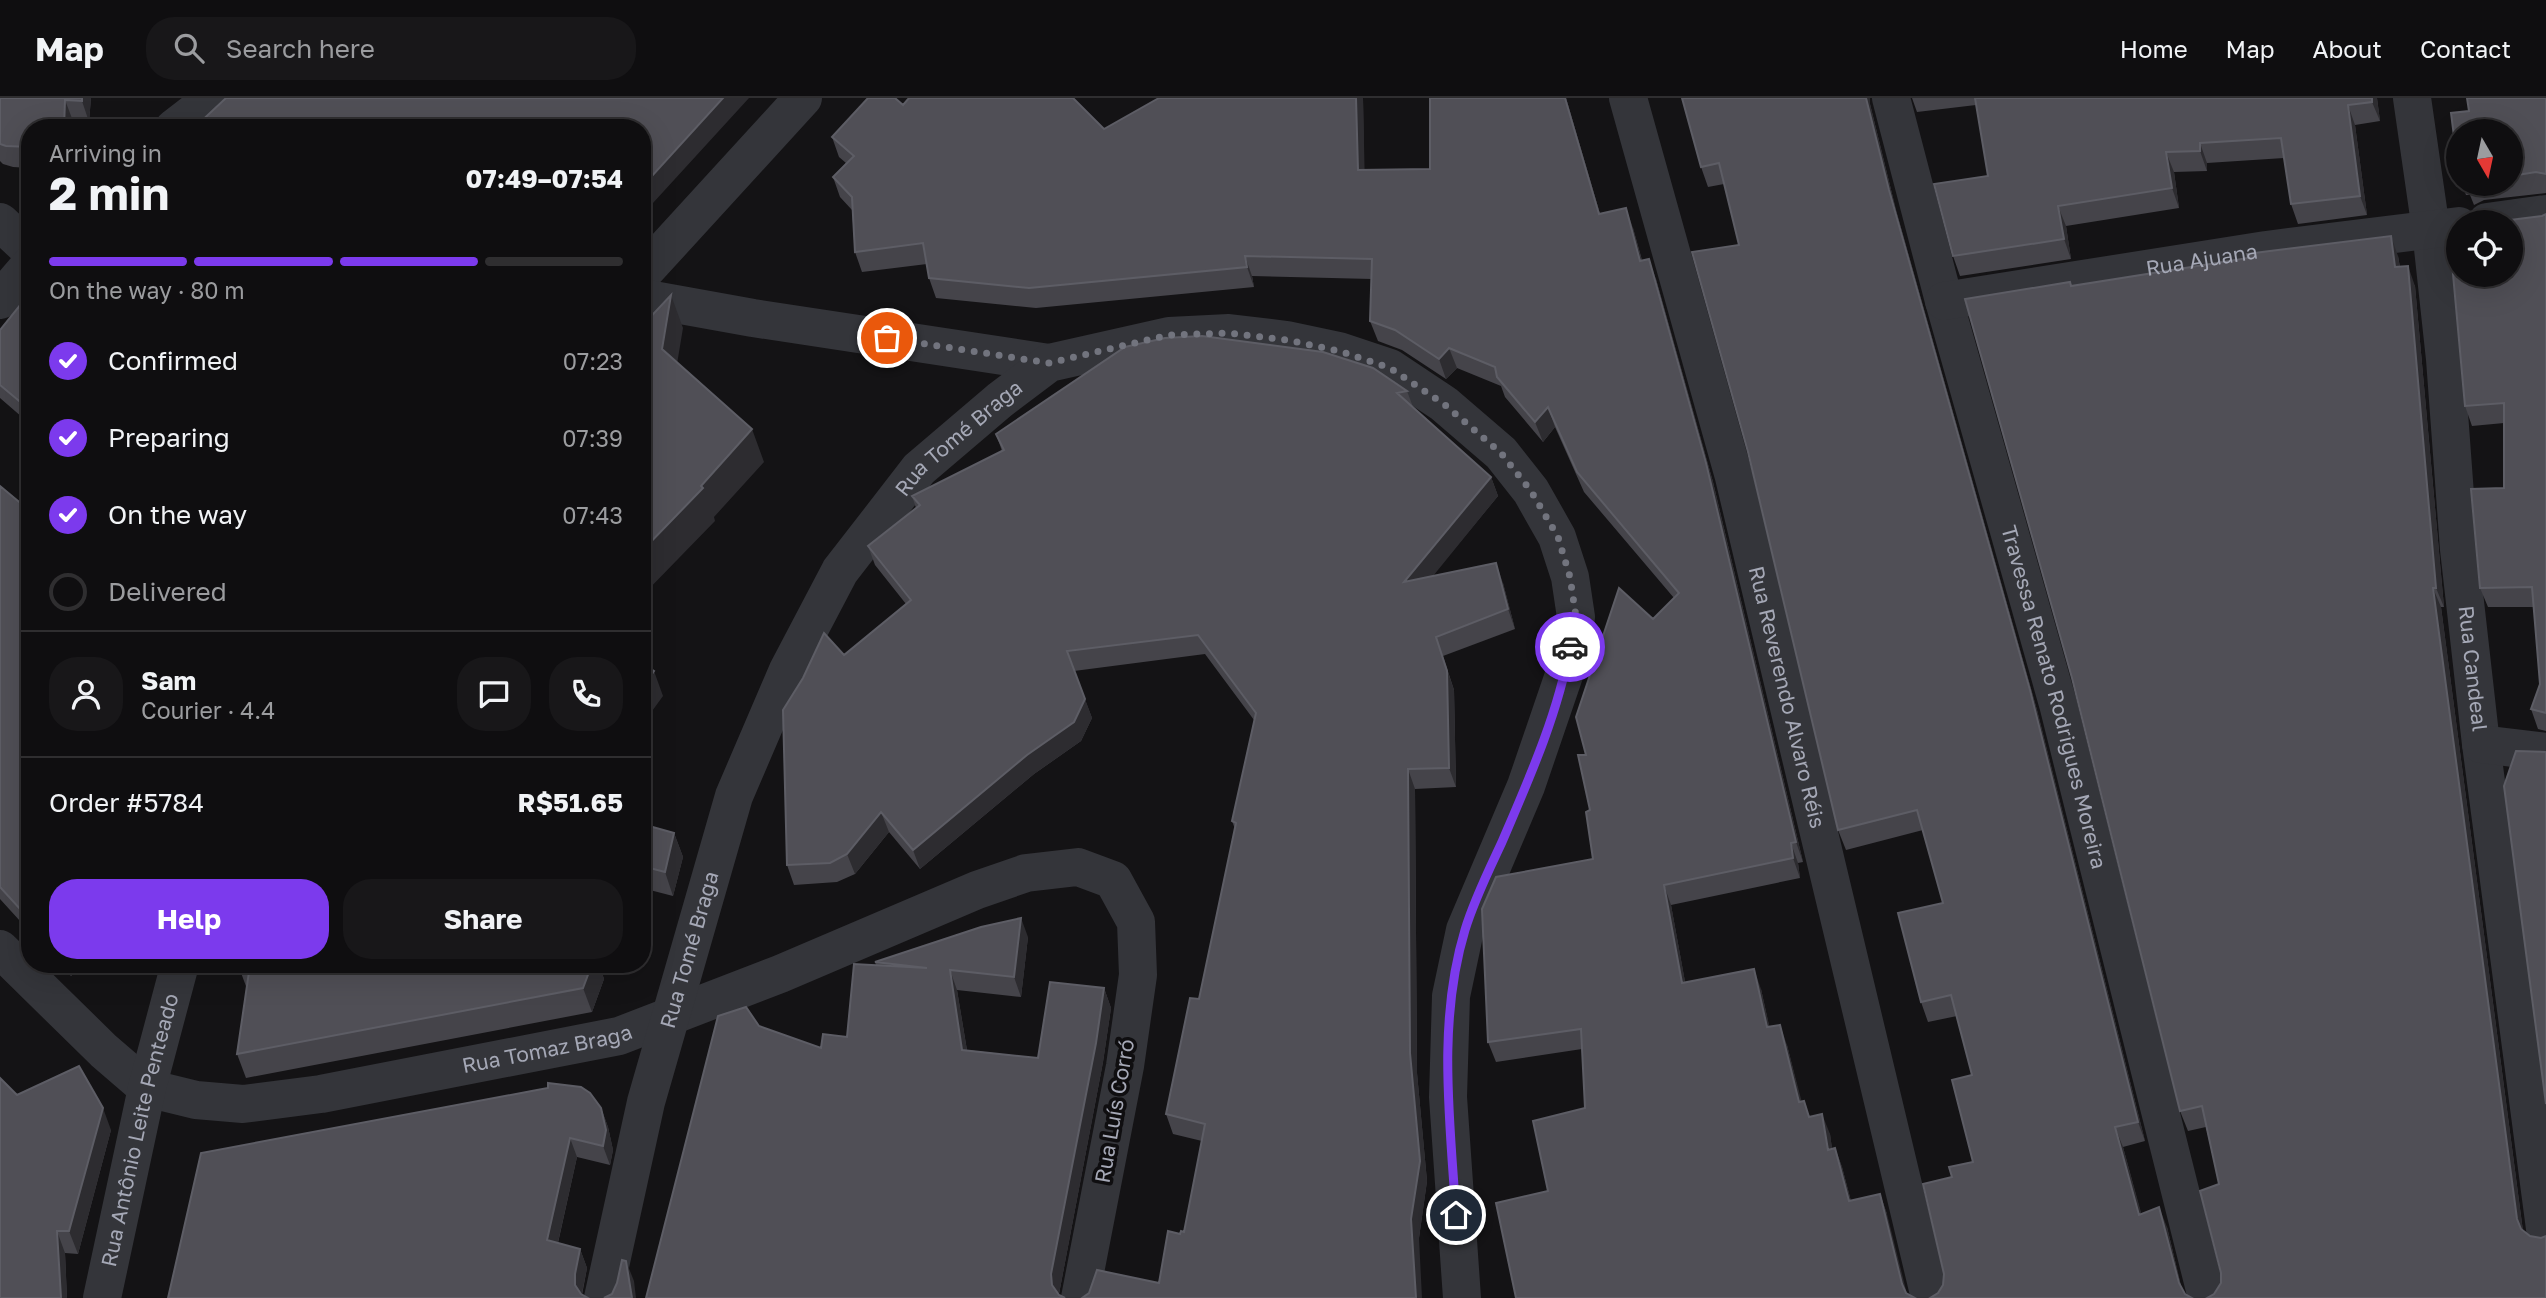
<!DOCTYPE html>
<html lang="en">
<head>
<meta charset="utf-8">
<style>
	body { margin:0; font-family:"Golos Text",sans-serif; background:#181719; color:#f1f3f6; height:100vh; display:flex; flex-direction:column; font-size:26px; white-space:nowrap }
	* { box-sizing:border-box; margin:0 }
	p { font-size:23px; color:#9b9c9f }
	.icon { flex:none; width:38px; height:38px; fill:none; stroke:currentColor; stroke-width:2; stroke-linecap:round; stroke-linejoin:round }
	.map { position:relative; flex:1; overflow:hidden }
	.panel { position:absolute; left:21px; top:21px; width:630px; height:854px; display:flex; flex-direction:column; background:#0f0e10; border-radius:28px; box-shadow:0 7px 28px #0002,0 0 0 2px #2f2e30 }
	.panel>* { flex:none }
	.needle { width:46px; rotate:171deg }
	.fabs { position:absolute; left:2446px; top:21px; display:grid; gap:14px }
	.fabs a { display:grid; place-items:center; width:77px; height:77px; border-radius:50%; background:#0f0e10; box-shadow:0 7px 28px #0002,0 0 0 2px #2f2e30; font-size:35px }
	.pin { position:absolute; display:grid; place-items:center; width:60px; height:60px; color:#fff; margin:-30px; border:4px solid #fff; border-radius:50%; box-shadow:0 2px 7px #0007 }
	.courier { position:absolute; display:grid; place-items:center; width:70px; height:70px; margin:-35px; border:5px solid #7c3aed; border-radius:50%; background:#fff; color:#222; box-shadow:0 2px 9px #0007 }
	.summary em { font-style:normal; font-weight:700 }
	.summary div { display:flex; flex-direction:column-reverse }
	.summary { display:flex; align-items:center; justify-content:space-between; height:119px; padding:0 28px }
	h1 { font-size:46px; font-weight:700; line-height:52px }
	.bar { display:grid; grid-template-columns:repeat(4,1fr); gap:10px 7px; align-content:center; height:84px; padding:0 28px }
	.bar i { height:9px; border-radius:5px; background:#2f2e30 }
	.bar .on { background:#7c3aed }
	.bar p { grid-column:span 4 }
	.line { display:flex; align-items:center; gap:18px; padding:0 28px; border-top:2px solid #2f2e30 }
	.line div { flex:1 }
	.round { display:grid; place-items:center; flex:none; width:74px; height:74px; border-radius:28px; background:#181719 }
	ol { padding:0 28px; list-style:none }
	li { display:flex; align-items:center; gap:21px; height:77px }
	li p { margin-inline-start:auto }
	li .icon { padding:7px; border-radius:50%; background:#7c3aed; color:#fff; stroke-width:4 }
	li:last-child { color:#9b9c9f }
	li i { width:38px; height:38px; border:4px solid #2f2e30; border-radius:50% }
	.action { display:flex; gap:14px; margin-top:auto; padding:14px 28px }
	.action a { flex:1; height:80px; border-radius:28px; background:#7c3aed; color:#fff; font-size:28px; font-weight:700; line-height:80px; text-align:center }
	.action a+a { background:#181719; color:#f1f3f6 }
	header { display:flex; align-items:center; gap:42px; box-sizing:border-box; height:98px; padding:0 35px; background:#0f0e10; border-bottom:2px solid #2f2e30 }
	header strong { font-size:33px }
	nav { display:flex; gap:38px; margin-inline-start:auto; font-size:24px }
	.search { width:490px; height:63px; background:#181719; display:flex; align-items:center; gap:18px; box-sizing:border-box; padding:0 24px; border-radius:28px; color:#9b9c9f; font-size:26px }
	.map>svg:first-child { display:block }
</style>
</head>
<body>
<header>
<strong>Map</strong>
<div class="search"><svg class="icon" aria-label="search" viewBox="0 0 24 24"><circle cx="10" cy="10" r="6"/><path d="M15 15l6 6"/></svg>Search here</div>
<nav><a>Home</a><a>Map</a><a>About</a><a>Contact</a></nav>
</header>
<div class="map">
<svg width="2546" height="1200" viewBox="0 0 2546 1200">
	<rect width="100%" height="100%" fill="#141315"/>
	<g fill="none" stroke-linecap="round" stroke-linejoin="round">
		<g stroke="#34353a" stroke-width="38">
			<path id="s1" d="M 1628,0 L 1734,379 L 1930,1200"/>
			<path id="s2" d="M 1891,0 L 1944,203 L 2058,606 L 2207,1200"/>
			<path id="s3" d="M 2412,0 L 2431,132 L 2445,261 L 2459,451 L 2481,646 L 2546,1138"/>
			<path d="M 174,30 L 213,0"/>
			<path d="M 0,124 L 30,152"/>
			<path d="M 2487,124 L 2546,116"/>
			<path d="M 642,176 L 803,0"/>
			<path d="M 642,200 L 753,220 L 1049,265"/>
			<path d="M 0,202 L 30,167"/>
			<path id="s4" d="M 1944,203 L 2266,152 L 2459,128"/>
			<path d="M 2481,646 L 2546,654"/>
			<path id="s5" d="M 0,851 L 104,953 L 147,990 L 196,1002 L 243,1006 L 321,996 L 619,938 L 780,876 L 977,792 L 1026,775 L 1078,769 L 1113,782 L 1136,824 L 1138,877 L 1125,968 L 1080,1200"/>
			<path id="s6" d="M 102,1200 L 147,990 L 180,866"/>
			<path id="s7" d="M 603,1200 L 646,1004 L 734,698 L 788,572 L 840,473 L 919,371 L 1000,302 L 1049,265 L 1169,238 L 1229,235 L 1287,242 L 1339,253 L 1390,270 L 1444,306 L 1501,355 L 1531,393 L 1557,439 L 1570,479 L 1576,519 L 1565,574 L 1526,688 L 1465,832 L 1451,898 L 1448,999 L 1462,1200"/>
		</g>
	</g>
	<path fill="#45444a" d="M 0,0 L 91,0 L 89,24 L 73,23 L 72,30 L 30,30 L 30,70 L 13,69 L 3,66 L 0,63 Z
		M 1159,0 L 1363,0 L 1364,72 L 1430,71 L 1566,0 L 1600,116 L 1633,130 L 1642,162 L 1656,181 L 1713,384 L 1803,764 L 1798,765 L 1800,780 L 1671,807 L 1685,884 L 1761,891 L 1769,928 L 1787,947 L 1801,1004 L 1810,1019 L 1830,1036 L 1832,1051 L 1835,1050 L 1842,1069 L 1851,1103 L 1880,1096 L 1887,1116 L 1548,1093 L 1585,1010 L 1582,951 L 1496,964 L 1488,944 L 1593,761 L 1586,657 L 1653,521 L 1674,500 L 1584,394 L 1555,329 L 1543,344 L 1505,299 L 1501,288 L 1457,270 L 1446,281 L 1402,252 L 1378,243 L 1370,223 L 1372,181 L 1252,178 L 1254,189 L 1036,210 L 936,200 L 929,180 L 927,166 L 862,174 L 855,154 L 852,112 L 840,99 L 833,79 L 846,65 L 839,59 L 832,39 L 903,7 L 1104,31 Z
		M 1682,0 L 1870,0 L 1870,6 L 1896,112 L 2037,612 L 2145,1043 L 2123,1049 L 2141,1116 L 2167,1129 L 2182,1192 L 2185,1196 L 1938,1195 L 1943,1187 L 1952,1079 L 1973,1064 L 1972,977 L 1957,918 L 1928,924 L 1921,904 L 1943,805 L 1923,732 L 1846,752 L 1838,732 L 1739,147 L 1724,86 L 1708,89 L 1701,69 Z
		M 1912,0 L 2377,0 L 2380,23 L 2355,27 L 2367,117 L 2298,126 L 2291,106 L 2284,60 L 2207,65 L 2207,73 L 2174,74 L 2179,110 L 2066,128 L 2071,161 L 1960,178 L 1953,158 L 1988,78 L 1976,7 L 1917,14 Z
		M 2546,0 L 2546,95 L 2484,102 L 2474,107 L 2470,97 L 2466,97 L 2462,86 L 2511,86 L 2511,33 L 2469,13 Z
		M 2546,116 L 2546,633 L 2538,631 L 2531,611 L 2540,586 L 2534,509 L 2488,509 L 2480,490 L 2504,390 L 2504,325 L 2472,328 L 2465,308 L 2459,177 Z
		M 2398,158 L 2400,169 L 2415,188 L 2444,509 L 2441,509 L 2523,1133 L 2530,1138 L 2541,1140 L 2546,1200 L 2214,1196 L 2221,1185 L 2219,1086 L 2206,1029 L 2188,1033 L 2180,1013 L 2070,184 L 2072,188 Z
		M 30,215 L 30,326 L 0,300 L 0,232 Z
		M 1407,293 L 1413,309 L 1491,379 L 1498,398 L 1432,478 L 1503,485 L 1515,531 L 1443,558 L 1454,592 L 1456,689 L 1415,691 L 1417,975 L 1427,1083 L 1419,1140 L 1159,1185 L 1180,1136 L 1184,1134 L 1202,1043 L 1173,1036 L 1166,1016 L 1199,901 L 1235,731 L 1232,723 L 1254,622 L 1205,556 L 1074,573 L 1092,620 L 1081,643 L 1034,676 L 920,771 L 889,734 L 855,776 L 837,784 L 794,787 L 787,767 L 844,557 L 906,506 L 875,467 L 868,448 L 916,410 L 912,398 L 1002,353 L 996,336 Z
		M 0,388 L 30,413 L 30,834 L 0,801 Z
		M 642,726 L 674,735 L 683,759 L 673,798 L 642,790 Z
		M 1028,839 L 1021,899 L 957,892 L 967,952 L 1038,960 L 1104,890 L 1111,910 L 1103,964 L 1059,1196 L 1059,1197 L 646,1200 L 759,928 L 821,950 L 847,939 L 876,867 L 875,864 Z
		M 60,866 L 83,866 L 71,878 Z
		M 241,866 L 599,866 L 604,881 L 592,914 L 246,980 L 237,956 L 247,891 L 240,872 Z
		M 17,997 L 111,1032 L 78,1156 L 65,1155 L 67,1200 L 0,1200 Z
		M 601,1010 L 608,1029 L 613,1052 L 610,1067 L 577,1059 L 558,1145 L 580,1151 L 587,1170 L 582,1197 L 168,1200 Z"/>
	<path fill="#2d2c30" d="M 82,0 L 91,0 L 89,24 L 82,3 Z
		M 723,0 L 749,0 L 642,117 L 642,89 Z
		M 1356,0 L 1363,0 L 1365,92 L 1358,72 Z
		M 1565,0 L 1566,0 L 1606,136 L 1599,116 Z
		M 1866,0 L 1870,0 L 1870,6 L 1896,112 L 2037,612 L 2145,1043 L 2138,1024 L 1889,92 Z
		M 2372,0 L 2377,0 L 2380,23 L 2372,4 Z
		M 65,2 L 73,23 L 72,30 L 64,30 Z
		M 2348,7 L 2355,27 L 2367,117 L 2360,98 Z
		M 2200,45 L 2207,65 L 2207,73 L 2200,53 Z
		M 2166,54 L 2174,74 L 2179,110 L 2172,90 Z
		M 2058,108 L 2066,128 L 2071,161 L 2064,141 Z
		M 1626,110 L 1633,130 L 1647,182 L 1640,163 Z
		M 2391,138 L 2398,158 L 2403,189 L 2395,169 Z
		M 1245,158 L 1252,178 L 1254,189 L 1247,169 Z
		M 1649,161 L 1656,181 L 1713,384 L 1803,764 L 1796,744 Z
		M 2408,168 L 2415,188 L 2444,509 L 2436,490 Z
		M 671,197 L 683,230 L 674,284 L 662,251 Z
		M 1449,250 L 1457,270 L 1446,281 L 1439,261 Z
		M 1548,309 L 1555,329 L 1543,344 L 1535,324 Z
		M 752,331 L 764,364 L 714,419 L 715,423 L 642,498 L 642,453 Z
		M 1491,379 L 1498,398 L 1412,504 L 1404,484 Z
		M 1496,465 L 1503,485 L 1515,531 L 1508,511 Z
		M 2433,490 L 2441,509 L 2524,1141 L 2517,1121 Z
		M 1436,539 L 1454,592 L 1456,689 L 1449,670 Z
		M 654,573 L 663,598 L 642,627 L 642,590 Z
		M 1085,601 L 1092,620 L 1081,643 L 1034,676 L 920,771 L 913,752 Z
		M 1408,671 L 1415,691 L 1417,975 L 1427,1083 L 1419,1140 L 1422,1200 L 1416,1200 L 1411,1121 Z
		M 881,714 L 889,734 L 855,776 L 847,756 Z
		M 674,735 L 683,759 L 673,798 L 665,774 Z
		M 1791,745 L 1798,765 L 1800,780 L 1793,760 Z
		M 1664,787 L 1671,807 L 1689,905 L 1682,885 Z
		M 1021,820 L 1028,839 L 1021,899 L 1014,879 Z
		M 67,866 L 83,866 L 71,878 Z
		M 587,866 L 599,866 L 604,881 L 592,914 L 583,890 Z
		M 1754,871 L 1761,891 L 1774,949 L 1767,929 Z
		M 950,872 L 957,892 L 970,971 L 962,952 Z
		M 1104,890 L 1111,910 L 1103,964 L 1059,1196 L 1052,1187 L 1051,1176 Z
		M 1780,927 L 1787,947 L 1807,1024 L 1799,1004 Z
		M 103,1010 L 111,1032 L 78,1156 L 69,1133 Z
		M 601,1010 L 608,1029 L 613,1052 L 610,1067 L 603,1048 Z
		M 1822,1016 L 1830,1036 L 1835,1072 L 1828,1052 Z
		M 2115,1029 L 2123,1049 L 2147,1136 L 2139,1117 Z
		M 570,1040 L 577,1059 L 554,1162 L 547,1142 Z
		M 1835,1050 L 1842,1069 L 1856,1123 L 1849,1103 Z
		M 1880,1096 L 1887,1116 L 1908,1200 L 1902,1186 Z
		M 2159,1109 L 2167,1129 L 2184,1200 L 2179,1185 Z
		M 57,1133 L 65,1155 L 67,1200 L 61,1200 Z
		M 580,1151 L 587,1170 L 582,1195 L 582,1200 L 575,1187 L 575,1176 Z
		M 626,1163 L 634,1183 L 636,1200 L 632,1200 Z"/>
	<path fill="#504f56" stroke="#5d5d65" stroke-width="2" d="M 0,0 L 82,0 L 82,3 L 65,2 L 64,30 L 30,30 L 30,49 L 6,48 L 0,46 Z
		M 226,0 L 723,0 L 642,89 L 642,30 L 194,30 Z
		M 868,0 L 895,0 L 903,7 L 909,0 L 1073,0 L 1104,31 L 1159,0 L 1356,0 L 1358,72 L 1430,71 L 1430,0 L 1565,0 L 1599,116 L 1626,110 L 1640,163 L 1649,161 L 1706,365 L 1796,744 L 1791,745 L 1793,760 L 1664,787 L 1682,885 L 1754,871 L 1767,929 L 1780,927 L 1799,1004 L 1804,1003 L 1809,1019 L 1822,1016 L 1828,1052 L 1835,1050 L 1849,1103 L 1880,1096 L 1902,1186 L 1906,1195 L 1915,1200 L 1516,1200 L 1496,1105 L 1548,1093 L 1533,1023 L 1585,1010 L 1581,931 L 1488,944 L 1482,811 L 1496,779 L 1593,761 L 1586,714 L 1590,712 L 1578,657 L 1586,657 L 1576,619 L 1619,490 L 1653,521 L 1679,495 L 1577,374 L 1548,309 L 1535,324 L 1497,279 L 1495,269 L 1449,250 L 1439,261 L 1395,232 L 1370,223 L 1372,161 L 1245,158 L 1247,169 L 1029,190 L 929,180 L 923,145 L 855,154 L 852,99 L 833,79 L 854,58 L 832,39 Z
		M 1682,0 L 1866,0 L 1889,92 L 2030,592 L 2138,1024 L 2115,1029 L 2139,1117 L 2159,1109 L 2179,1185 L 2185,1196 L 2192,1200 L 1930,1200 L 1938,1195 L 1943,1187 L 1944,1176 L 1923,1086 L 1952,1079 L 1949,1069 L 1973,1064 L 1952,982 L 1972,977 L 1951,897 L 1921,904 L 1898,815 L 1943,805 L 1917,712 L 1838,732 L 1748,354 L 1692,154 L 1739,147 L 1719,65 L 1701,69 Z
		M 1975,0 L 2372,0 L 2372,4 L 2348,7 L 2360,98 L 2291,106 L 2281,40 L 2200,45 L 2200,53 L 2166,54 L 2172,90 L 2058,108 L 2064,141 L 1953,158 L 1934,86 L 1988,78 Z
		M 2467,0 L 2546,0 L 2546,76 L 2536,74 L 2511,78 L 2511,33 L 2459,33 L 2459,78 L 2451,15 L 2469,13 Z
		M 2546,116 L 2546,615 L 2531,611 L 2540,586 L 2532,489 L 2480,490 L 2471,391 L 2504,390 L 2504,305 L 2465,308 L 2452,165 L 2459,164 L 2459,177 L 2511,177 L 2511,124 L 2494,124 L 2542,118 Z
		M 2391,138 L 2395,169 L 2408,168 L 2436,490 L 2433,490 L 2517,1121 L 2521,1131 L 2530,1138 L 2541,1140 L 2546,1138 L 2546,1200 L 2207,1200 L 2214,1196 L 2221,1185 L 2221,1175 L 2200,1093 L 2219,1086 L 2202,1008 L 2180,1013 L 2072,580 L 1965,201 L 2070,184 L 2071,188 L 2248,160 L 2247,156 L 2262,154 Z
		M 671,197 L 662,251 L 752,331 L 701,388 L 703,390 L 642,453 L 642,228 Z
		M 21,206 L 30,215 L 30,312 L 0,287 L 0,232 Z
		M 1202,238 L 1323,254 L 1373,270 L 1407,293 L 1397,295 L 1491,379 L 1404,484 L 1496,465 L 1508,511 L 1436,539 L 1447,573 L 1449,670 L 1408,671 L 1410,955 L 1420,1063 L 1411,1121 L 1416,1200 L 1082,1200 L 1089,1195 L 1097,1172 L 1159,1185 L 1168,1133 L 1180,1136 L 1181,1133 L 1184,1134 L 1205,1026 L 1166,1016 L 1190,900 L 1199,901 L 1236,725 L 1232,723 L 1256,615 L 1198,537 L 1067,553 L 1085,601 L 1074,624 L 1027,657 L 913,752 L 881,714 L 847,756 L 830,765 L 787,767 L 783,612 L 803,580 L 824,535 L 844,557 L 911,502 L 868,448 L 920,407 L 912,398 L 1004,352 L 996,336 L 1125,249 L 1165,240 Z
		M 0,388 L 30,413 L 30,822 L 0,789 Z
		M 642,565 L 654,573 L 642,590 Z
		M 2516,653 L 2546,654 L 2546,1006 L 2504,688 Z
		M 642,726 L 674,735 L 665,774 L 642,768 Z
		M 1021,820 L 1014,879 L 950,872 L 962,952 L 1038,960 L 1050,884 L 1104,890 L 1096,945 L 1051,1176 L 1052,1187 L 1059,1197 L 1065,1200 L 646,1200 L 718,918 L 746,909 L 759,928 L 821,950 L 823,936 L 847,939 L 854,866 L 927,870 L 875,864 L 981,829 Z
		M 241,866 L 592,866 L 583,890 L 237,956 L 249,874 L 240,872 Z
		M 79,968 L 103,1010 L 69,1133 L 57,1133 L 61,1200 L 0,1200 L 0,980 L 17,997 Z
		M 548,985 L 581,989 L 590,995 L 601,1010 L 606,1032 L 603,1048 L 570,1040 L 547,1142 L 580,1151 L 575,1176 L 575,1187 L 581,1196 L 588,1200 L 168,1200 L 201,1055 L 537,992 L 548,990 Z
		M 622,1162 L 626,1163 L 632,1200 L 604,1200 L 612,1196 L 617,1185 Z"/>
	<g fill="none" stroke-linecap="round" stroke-linejoin="round">
		<path stroke="#72747e" stroke-width="7" stroke-dasharray="0 12.6" d="M 887,240 L 1049,265 L 1169,237 L 1229,235 L 1287,242 L 1339,253 L 1390,270 L 1444,306 L 1501,355 L 1531,393 L 1558,439 L 1570,479 L 1576,519 L 1570,549"/>
		<path stroke="#7c3aed" stroke-width="9" d="M 1456,1117 C 1450,1023 1437,924 1465,832 C 1474,802 1489,772 1502,744 C 1529,681 1558,616 1570,549"/>
	</g>
	<g text-anchor="middle" stroke-width="7" stroke-linejoin="round" paint-order="stroke">
		<g font-size="21" fill="#a5a8b6" stroke="#0f0e10">
			<text dy="7" stroke="none"><textPath href="#s4" startOffset="261">Rua Ajuana</textPath></text>
			<text dy="7" stroke="none"><textPath href="#s7" startOffset="947">Rua Tomé Braga</textPath></text>
			<text dy="7" stroke="none"><textPath href="#s3" startOffset="574">Rua Candeal</textPath></text>
			<text dy="7" stroke="none"><textPath href="#s1" startOffset="620">Rua Reverendo Alvaro Réis</textPath></text>
			<text dy="7" stroke="none"><textPath href="#s2" startOffset="621">Travessa Renato Rodrigues Moreira</textPath></text>
			<text dy="7" stroke="none"><textPath href="#s7" startOffset="359">Rua Tomé Braga</textPath></text>
			<text dy="7" stroke="none"><textPath href="#s5" startOffset="609">Rua Tomaz Braga</textPath></text>
			<text transform="translate(1115 1013) rotate(-80)" y="7">Rua Luís Corró</text>
			<text dy="7" stroke="none"><textPath href="#s6" startOffset="172">Rua Antônio Leite Penteado</textPath></text>
		</g>
	</g>
</svg>
<div class="fabs">
<a><svg class="needle" viewBox="-14 -14 28 28"><path d="M0-13l5 13h-10z" fill="#e53935"/><path d="M0 13l5-13h-10z" fill="#9b9c9f"/></svg></a>
<a><svg class="icon" aria-label="locate" viewBox="0 0 24 24"><circle cx="12" cy="12" r="6"/><path d="M12 2v4M12 18v4M2 12h4M18 12h4"/></svg></a>
</div>
<div class="pin" style="left:887px;top:240px;background:#ea580c"><svg class="icon" aria-label="bag" viewBox="0 0 24 24"><path d="M5 8h14l-1 12H6zM9 8a3 3 0 0 1 6 0"/></svg></div>
<div class="pin" style="left:1456px;top:1117px;background:#1f2937"><svg class="icon" aria-label="home" viewBox="0 0 24 24"><path d="M3 11l9-7 9 7M6 9v11h12V9"/></svg></div>
<div class="courier" style="left:1570px;top:549px"><svg class="icon" aria-label="car" viewBox="0 0 24 24"><path d="M5 17H2v-5l4-1 3-4h7l3 4 3 1v5h-3M9 17h6M6 11h13"/><circle cx="7" cy="17" r="2"/><circle cx="17" cy="17" r="2"/></svg></div>
<section class="panel">
<div class="summary"><div><h1>2 min</h1><p>Arriving in</p></div><em>07:49–07:54</em></div>
<div class="bar"><i class="on"></i><i class="on"></i><i class="on"></i><i></i><p>On the way · 80 m</p></div>
<ol>
<li><svg class="icon" aria-label="check" viewBox="0 0 24 24"><path d="M5 12l5 5 9-10"/></svg>Confirmed<p>07:23</p></li>
<li><svg class="icon" aria-label="check" viewBox="0 0 24 24"><path d="M5 12l5 5 9-10"/></svg>Preparing<p>07:39</p></li>
<li><svg class="icon" aria-label="check" viewBox="0 0 24 24"><path d="M5 12l5 5 9-10"/></svg>On the way<p>07:43</p></li>
<li><i></i>Delivered</li>
</ol>
<div class="line" style="height:126px"><a class="round"><svg class="icon" aria-label="person" viewBox="0 0 24 24"><circle cx="12" cy="8" r="4"/><path d="M4 21q1-7 8-7t8 7"/></svg></a><div><b>Sam</b><p>Courier · 4.4</p></div><a class="round"><svg class="icon" aria-label="chat" viewBox="0 0 24 24"><path d="M4 5h16v11H9l-5 4z"/></svg></a><a class="round"><svg class="icon" aria-label="phone" viewBox="0 0 24 24"><path d="M5 4h4l2 5-3 2q2 4 5 5l2-3 5 2v4C11 20 4 13 5 4z"/></svg></a></div>
<div class="line" style="height:91px"><div>Order #5784</div><b>R$51.65</b></div>
<div class="action"><a>Help</a><a>Share</a></div>
</section>
</div>
</body>
</html>
